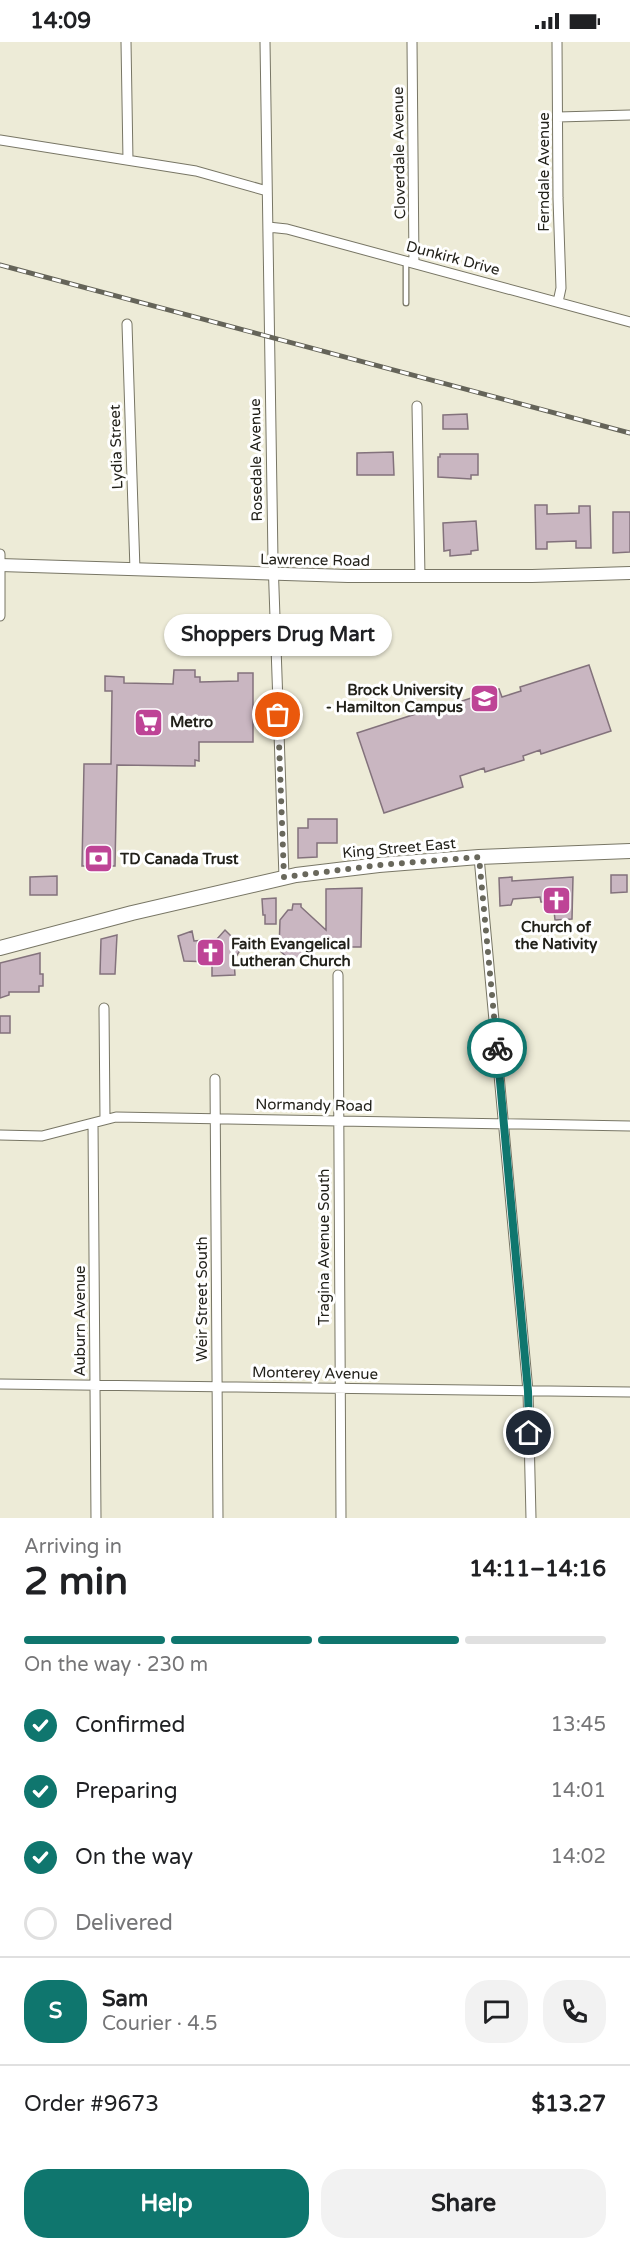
<!DOCTYPE html>
<html lang="en">
<head>
<meta charset="utf-8">
<style>
	body { margin:0; font-family:"Varela Round",sans-serif; background:#f2f2f2; color:#202124; height:100vh; display:flex; flex-direction:column; font-size:22px; white-space:nowrap }
	* { box-sizing:border-box; margin:0 }
	p { font-size:20px; color:#757577 }
	.icon { flex:none; width:33px; height:33px; fill:none; stroke:currentColor; stroke-width:2; stroke-linecap:round; stroke-linejoin:round }
	.map { position:relative; height:1476px; overflow:hidden }
	.side { display:flex; flex-direction:column; background:#fff; flex:1 }
	.side>* { flex:none }
	.pin { position:absolute; display:grid; place-items:center; width:51px; height:51px; color:#fff; margin:-26px; border:3px solid #fff; border-radius:50%; box-shadow:0 2px 6px #0007 }
	.courier { position:absolute; display:grid; place-items:center; width:60px; height:60px; margin:-30px; border:4px solid #0f766e; border-radius:50%; background:#fff; color:#222; box-shadow:0 2px 8px #0007 }
	.bubble { position:absolute; height:42px; border-radius:21px; background:#fff; box-shadow:0 2px 4px #0004; font-size:20px; font-weight:700; line-height:42px; text-align:center }
	.headline em { font-style:normal; font-weight:700 }
	.headline div { display:flex; flex-direction:column-reverse }
	.headline { display:flex; align-items:center; justify-content:space-between; height:102px; padding:0 24px }
	h1 { font-size:39px; font-weight:700; line-height:45px }
	.bar { display:grid; grid-template-columns:repeat(4,1fr); gap:9px 6px; align-content:center; height:72px; padding:0 24px }
	.bar i { height:8px; border-radius:4px; background:#e0e0e0 }
	.bar .active { background:#0f766e }
	.bar p { grid-column:span 4 }
	.line { display:flex; align-items:center; gap:15px; padding:0 24px; border-top:2px solid #e0e0e0 }
	.line div { flex:1 }
	.round { display:grid; place-items:center; flex:none; width:63px; height:63px; border-radius:24px; background:#f2f2f2 }
	ol { padding:0 24px; list-style:none }
	li { display:flex; align-items:center; gap:18px; height:66px }
	li p { margin-inline-start:auto }
	li .icon { padding:6px; border-radius:50%; background:#0f766e; color:#fff; stroke-width:4 }
	li:last-child { color:#757577 }
	li i { width:33px; height:33px; border:3px solid #e0e0e0; border-radius:50% }
	.cta { display:flex; gap:12px; margin-top:auto; padding:12px 24px }
	.cta a { flex:1; height:69px; border-radius:24px; background:#0f766e; color:#fff; font-size:24px; font-weight:700; line-height:69px; text-align:center }
	.cta a+a { background:#f2f2f2; color:#202124 }
	.status { display:flex; justify-content:space-between; align-items:center; height:42px; padding:0 30px; background:#fff; direction:ltr }
	.status svg { height:16px; fill:currentColor }
	.map>svg:first-child { display:block }
</style>
</head>
<body>
<div class="status"><b>14:09</b><svg viewBox="0 0 49 12"><path d="M0 12V9h3v3zM5 12V6h3v6zM10 12V3h3v9zM15 12V0h3v12zM26 1h20v11H26zM47 4h2v5h-2z"/></svg></div>
<div class="map">
<svg width="630" height="1476" viewBox="0 0 630 1476">
	<rect width="100%" height="100%" fill="#edebd7"/>
	<path fill="#c9b6c1" stroke="#83727c" stroke-width="1.5" d="M 467,372 L 468,387 L 443,387 L 443,373 Z
		M 393,410 L 394,433 L 357,433 L 357,411 Z
		M 440,412 L 478,412 L 478,433 L 471,433 L 471,437 L 438,435 L 438,415 L 440,415 Z
		M 535,463 L 547,463 L 547,472 L 579,471 L 579,464 L 590,464 L 591,506 L 576,506 L 576,499 L 547,500 L 547,507 L 536,507 Z
		M 613,470 L 630,470 L 630,510 L 613,511 Z
		M 476,479 L 478,508 L 471,509 L 471,512 L 450,514 L 450,508 L 444,509 L 443,481 Z
		M 589,623 L 611,689 L 541,712 L 540,708 L 523,714 L 524,718 L 485,730 L 484,726 L 460,734 L 463,745 L 384,771 L 357,691 L 434,666 L 437,674 L 464,665 L 462,659 L 499,647 L 502,655 L 521,649 L 520,645 Z
		M 174,628 L 195,628 L 195,635 L 200,635 L 200,640 L 238,639 L 238,631 L 253,631 L 253,700 L 199,700 L 199,719 L 195,718 L 195,724 L 117,723 L 115,824 L 82,824 L 84,722 L 111,722 L 112,649 L 105,649 L 105,634 L 124,635 L 124,641 L 173,642 Z
		M 308,777 L 337,777 L 337,801 L 317,801 L 317,815 L 298,816 L 298,786 L 308,786 Z
		M 611,833 L 627,833 L 627,850 L 611,851 Z
		M 57,834 L 57,853 L 30,853 L 30,835 Z
		M 512,835 L 512,839 L 573,835 L 572,877 L 555,878 L 554,869 L 551,869 L 551,867 L 546,867 L 546,860 L 541,860 L 540,855 L 513,857 L 511,863 L 500,864 L 499,836 Z
		M 362,846 L 361,905 L 335,905 L 335,901 L 317,901 L 317,906 L 304,918 L 290,918 L 279,908 L 280,878 L 288,868 L 292,868 L 293,862 L 301,862 L 301,865 L 326,888 L 326,847 Z
		M 276,856 L 276,882 L 265,882 L 265,873 L 263,873 L 262,857 Z
		M 225,888 L 242,905 L 234,918 L 235,933 L 212,934 L 212,920 L 184,919 L 178,894 L 192,889 L 194,899 L 217,897 Z
		M 117,893 L 115,932 L 100,932 L 101,897 Z
		M 40,911 L 40,932 L 43,932 L 43,944 L 39,944 L 39,950 L 9,950 L 9,953 L 0,956 L 0,921 Z
		M 0,974 L 10,974 L 10,991 L 0,991 Z"/>
	<g fill="none" stroke-linecap="round" stroke-linejoin="round">
		<defs>
			<path id="service" d="M 406,219 L 406,261"/>
			<path id="minor" d="M 126,0 L 128,118
				M 265,0 L 273,518 L 284,835
				M 412,0 L 414,221
				M 557,0 L 558,156 L 561,246 L 558,260
				M 558,75 L 630,73
				M 0,98 L 196,129 L 267,149
				M 268,185 L 287,187 L 630,280
				M 127,282 L 135,528
				M 417,364 L 420,535
				M 0,512 L 0,574
				M 479,815 L 528,1349 L 531,1476
				M 338,933 L 341,1476
				M 104,966 L 105,1077
				M 215,1037 L 218,1476
				M 93,1081 L 96,1476
				M 0,1093 L 42,1094 L 116,1075 L 630,1084
				M 0,1342 L 630,1350"/>
			<path id="tertiary" d="M 0,523 L 348,534 L 532,534 L 630,531"/>
			<path id="secondary" d="M 0,906 L 132,871 L 296,833 L 379,823 L 479,815 L 630,809"/>
		</defs>
		<use href="#service" stroke="#787665" stroke-width="7"/>
		<use href="#minor" stroke="#787665" stroke-width="11"/>
		<use href="#tertiary" stroke="#787665" stroke-width="14"/>
		<use href="#secondary" stroke="#787665" stroke-width="16"/>
		<use href="#service" stroke="#fff" stroke-width="4.5"/>
		<use href="#minor" stroke="#fff" stroke-width="9"/>
		<use href="#tertiary" stroke="#fff" stroke-width="12"/>
		<use href="#secondary" stroke="#fff" stroke-width="14"/>
		<defs>
			<path id="rail" d="M 0,223 L 630,391"/>
		</defs>
		<use href="#rail" stroke="#656459" stroke-width="5"/>
		<use href="#rail" stroke="#fff" stroke-width="3" stroke-dasharray="9" stroke-linecap="butt"/>
	</g>
	<g fill="none" stroke-linecap="round" stroke-linejoin="round">
		<path stroke="#69685c" stroke-width="6" stroke-dasharray="0 10.8" d="M 278,673 L 284,835 L 380,823 L 479,815 L 497,1006"/>
		<path stroke="#0f766e" stroke-width="8" d="M 497,1006 L 528,1349 L 529,1391"/>
	</g>
	<defs>
		<symbol id="university-square" viewBox="-11 -11 22 22"><rect x="-9" y="-9" width="18" height="18" rx="4" fill="#be4496" stroke="#fff"/><path d="M0-5L7-2L0 1L-7-2ZM-4 1L0 2.5L4 1V4Q0 6-4 4Z" fill="#fff"/></symbol>
		<symbol id="supermarket-square" viewBox="-11 -11 22 22"><rect x="-9" y="-9" width="18" height="18" rx="4" fill="#be4496" stroke="#fff"/><path d="M-6-5.5h2.5l.6 2H6L4.5 2H-2.5L-4.4-4H-6ZM-1.5 3.2a1.3 1.3 0 1 0 .1 0ZM3 3.2a1.3 1.3 0 1 0 .1 0Z" fill="#fff"/></symbol>
		<symbol id="bank-square" viewBox="-11 -11 22 22"><rect x="-9" y="-9" width="18" height="18" rx="4" fill="#be4496" stroke="#fff"/><path d="M-6-4H6V4H-6ZM0-2.3a2.3 2.3 0 1 0 0 4.6a2.3 2.3 0 1 0 0-4.6Z" fill="#fff"/></symbol>
		<symbol id="church-square" viewBox="-11 -11 22 22"><rect x="-9" y="-9" width="18" height="18" rx="4" fill="#be4496" stroke="#fff"/><path d="M-1.2-6h2.4v3.5h3.3v2.4h-3.3V6h-2.4V-.1h-3.3v-2.4h3.3Z" fill="#fff"/></symbol>
	</defs>
	<g fill-rule="evenodd">
		<use href="#university-square" x="468" y="640" width="33" height="33"/>
		<use href="#supermarket-square" x="132" y="664" width="33" height="33"/>
		<use href="#bank-square" x="82" y="800" width="33" height="33"/>
		<use href="#church-square" x="540" y="842" width="33" height="33"/>
		<use href="#church-square" x="194" y="894" width="33" height="33"/>
	</g>
	<g text-anchor="middle" stroke-width="6" stroke-linejoin="round" paint-order="stroke">
		<g font-size="15" fill="#22211a" stroke="#fff">
			<text transform="translate(399 111) rotate(-91)" y="5">Cloverdale Avenue</text>
			<text transform="translate(544 130) rotate(-90)" y="5">Ferndale Avenue</text>
			<text transform="translate(453 216) rotate(15)" y="5">Dunkirk Drive</text>
			<text transform="translate(116 405) rotate(-92)" y="5">Lydia Street</text>
			<text transform="translate(256 418) rotate(-91)" y="5">Rosedale Avenue</text>
			<text transform="translate(315 518) rotate(1)" y="5">Lawrence Road</text>
			<text transform="translate(399 806) rotate(-5)" y="5">King Street East</text>
			<text transform="translate(314 1063) rotate(1)" y="5">Normandy Road</text>
			<text transform="translate(324 1205) rotate(-90)" y="5">Tragina Avenue South</text>
			<text transform="translate(202 1257) rotate(-90)" y="5">Weir Street South</text>
			<text transform="translate(80 1279) rotate(-90)" y="5">Auburn Avenue</text>
			<text transform="translate(315 1331) rotate(1)" y="5">Monterey Avenue</text>
		</g>
		<g font-size="15" font-weight="bold" fill="#22211a" stroke="#fff" text-anchor="start">
			<text x="463" y="653" text-anchor="end">Brock University<tspan x="463" dy="17">- Hamilton Campus</tspan></text>
			<text x="170" y="685">Metro</text>
			<text x="120" y="822">TD Canada Trust</text>
			<text x="556" y="890" text-anchor="middle">Church of<tspan x="556" dy="17">the Nativity</tspan></text>
			<text x="231" y="907">Faith Evangelical<tspan x="231" dy="17">Lutheran Church</tspan></text>
		</g>
	</g>
</svg>
<div class="pin" style="left:278px;top:673px;background:#ea580c"><svg class="icon" aria-label="bag" viewBox="0 0 24 24"><path d="M5 8h14l-1 12H6zM9 8a3 3 0 0 1 6 0"/></svg></div>
<div class="pin" style="left:529px;top:1391px;background:#1f2937"><svg class="icon" aria-label="home" viewBox="0 0 24 24"><path d="M3 11l9-7 9 7M6 9v11h12V9"/></svg></div>
<div class="courier" style="left:497px;top:1006px"><svg class="icon" aria-label="bike" viewBox="0 0 24 24"><circle cx="6" cy="16" r="4"/><circle cx="18" cy="16" r="4"/><path d="M6 16l4-8h5l3 8M10 8l3 8H6M13 5h3"/></svg></div>
<div class="bubble" style="left:164px;top:572px;width:228px">Shoppers Drug Mart</div>
</div>
<section class="side">
<div class="headline"><div><h1>2 min</h1><p>Arriving in</p></div><em>14:11–14:16</em></div>
<div class="bar"><i class="active"></i><i class="active"></i><i class="active"></i><i></i><p>On the way · 230 m</p></div>
<ol>
<li><svg class="icon" aria-label="check" viewBox="0 0 24 24"><path d="M5 12l5 5 9-10"/></svg>Confirmed<p>13:45</p></li>
<li><svg class="icon" aria-label="check" viewBox="0 0 24 24"><path d="M5 12l5 5 9-10"/></svg>Preparing<p>14:01</p></li>
<li><svg class="icon" aria-label="check" viewBox="0 0 24 24"><path d="M5 12l5 5 9-10"/></svg>On the way<p>14:02</p></li>
<li><i></i>Delivered</li>
</ol>
<div class="line" style="height:108px"><b class="round" style="background:#0f766e;color:#fff">S</b><div><b>Sam</b><p>Courier · 4.5</p></div><a class="round"><svg class="icon" aria-label="chat" viewBox="0 0 24 24"><path d="M4 5h16v11H9l-5 4z"/></svg></a><a class="round"><svg class="icon" aria-label="phone" viewBox="0 0 24 24"><path d="M5 4h4l2 5-3 2q2 4 5 5l2-3 5 2v4C11 20 4 13 5 4z"/></svg></a></div>
<div class="line" style="height:78px"><div>Order #9673</div><b>$13.27</b></div>
<div class="cta"><a>Help</a><a>Share</a></div>
</section>
</body>
</html>
